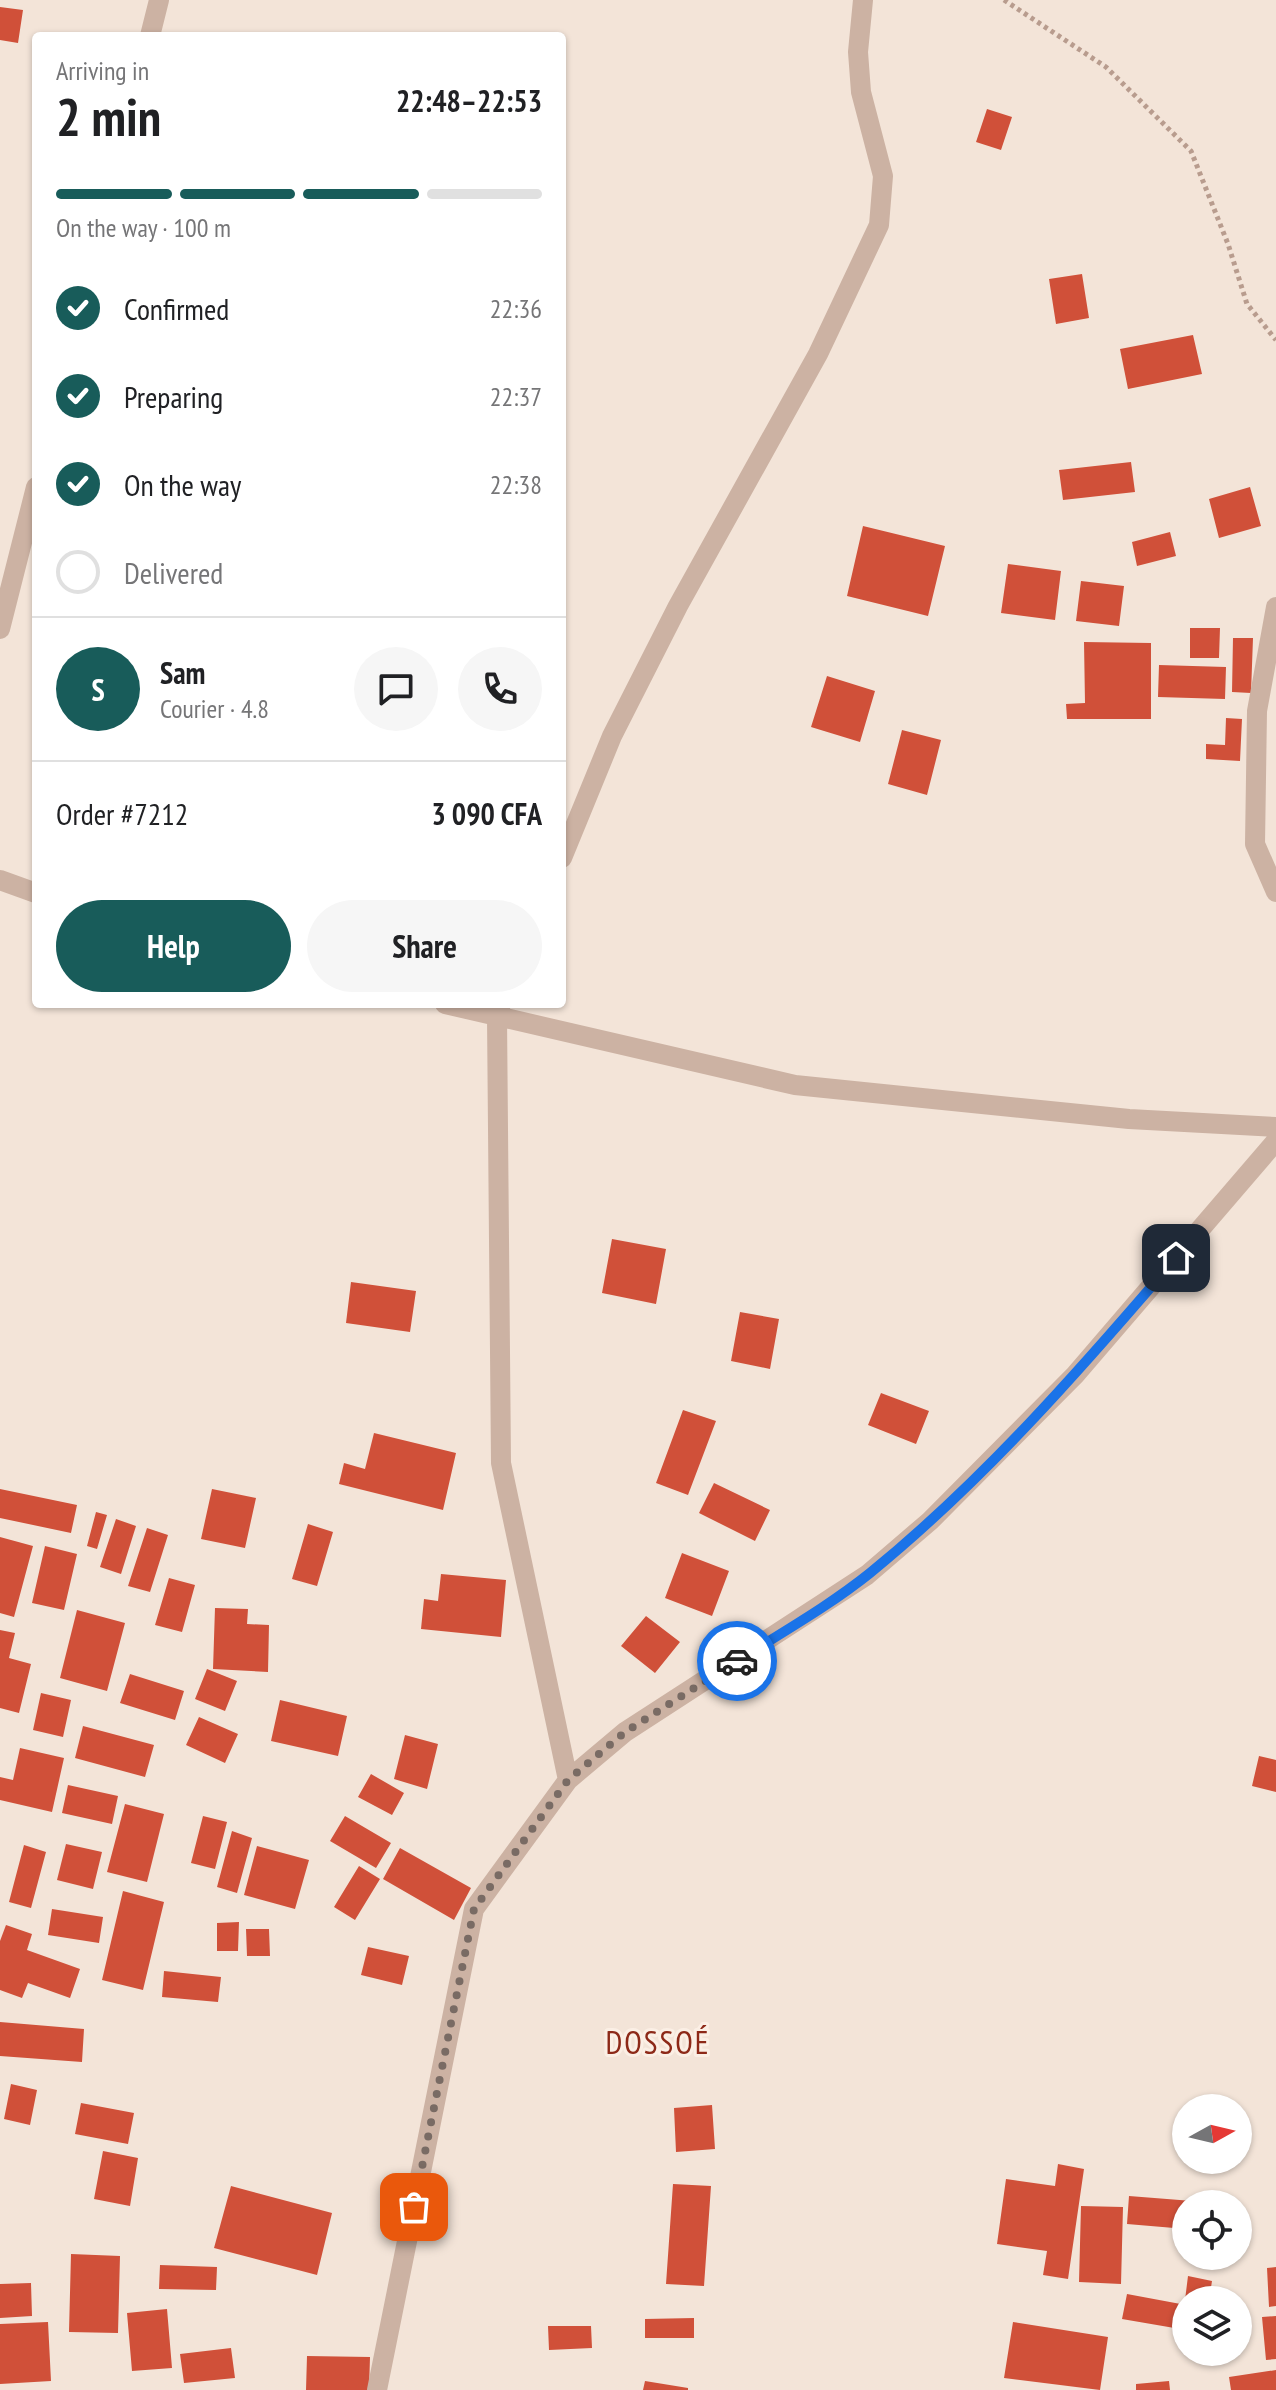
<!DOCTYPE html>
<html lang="en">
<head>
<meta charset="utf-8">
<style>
	body { margin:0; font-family:"PT Sans Narrow",sans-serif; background:#f6f6f6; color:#202124; height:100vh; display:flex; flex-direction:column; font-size:30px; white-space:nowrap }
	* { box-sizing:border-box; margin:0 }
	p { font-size:26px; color:#757577 }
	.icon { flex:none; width:44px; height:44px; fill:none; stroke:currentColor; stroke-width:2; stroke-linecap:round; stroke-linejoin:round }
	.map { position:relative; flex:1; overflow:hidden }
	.drawer { position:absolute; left:32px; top:32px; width:534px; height:976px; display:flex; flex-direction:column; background:#fff; border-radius:8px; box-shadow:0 2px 6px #0004 }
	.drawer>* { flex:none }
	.needle { width:52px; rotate:82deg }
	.buttons { position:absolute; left:1172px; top:2094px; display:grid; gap:16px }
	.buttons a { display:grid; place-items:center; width:80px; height:80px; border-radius:50%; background:#fff; box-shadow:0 2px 6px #0004; font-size:40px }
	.pin { position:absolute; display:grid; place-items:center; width:68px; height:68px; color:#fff; margin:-34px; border-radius:16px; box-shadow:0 4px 12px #0006 }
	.courier { position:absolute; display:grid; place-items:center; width:80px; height:80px; margin:-40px; border:6px solid #1a73e8; border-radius:50%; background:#fff; color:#222; box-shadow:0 2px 10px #0007 }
	.headline em { font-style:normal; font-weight:700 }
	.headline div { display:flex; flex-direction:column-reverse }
	.headline { display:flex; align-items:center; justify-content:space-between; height:136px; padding:0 24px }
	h1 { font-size:52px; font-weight:700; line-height:60px }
	.bar { display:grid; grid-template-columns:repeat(4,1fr); gap:12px 8px; align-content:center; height:96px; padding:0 24px }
	.bar i { height:10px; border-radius:6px; background:#e0e0e0 }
	.bar .on { background:#185c5a }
	.bar p { grid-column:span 4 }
	.line { display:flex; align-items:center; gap:20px; padding:0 24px; border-top:2px solid #e0e0e0 }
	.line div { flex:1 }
	.round { display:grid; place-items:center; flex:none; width:84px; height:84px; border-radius:42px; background:#f6f6f6 }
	ol { padding:0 24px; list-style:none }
	li { display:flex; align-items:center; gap:24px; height:88px }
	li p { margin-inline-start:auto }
	li .icon { padding:8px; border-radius:50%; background:#185c5a; color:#fff; stroke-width:4 }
	li:last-child { color:#757577 }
	li i { width:44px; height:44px; border:4px solid #e0e0e0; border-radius:50% }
	.cta { display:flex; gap:16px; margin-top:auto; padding:16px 24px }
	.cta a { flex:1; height:92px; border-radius:48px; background:#185c5a; color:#fff; font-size:32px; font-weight:700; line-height:92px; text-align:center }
	.cta a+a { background:#f6f6f6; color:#202124 }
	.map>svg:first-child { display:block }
</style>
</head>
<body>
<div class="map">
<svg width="1276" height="2390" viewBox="0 0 1276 2390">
	<rect width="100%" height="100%" fill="#f3e4d8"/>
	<path fill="#d05039" d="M 0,7 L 23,10 L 18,43 L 0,40 Z
		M 987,109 L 1012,117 L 1001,150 L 976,142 Z
		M 1082,274 L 1089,318 L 1056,324 L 1049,279 Z
		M 1193,335 L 1202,374 L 1128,389 L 1120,349 Z
		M 1131,462 L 1135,492 L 1063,500 L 1059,470 Z
		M 1250,487 L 1261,526 L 1219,538 L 1209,499 Z
		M 863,526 L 945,546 L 928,616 L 847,596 Z
		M 1170,532 L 1176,556 L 1137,566 L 1132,542 Z
		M 1008,564 L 1061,571 L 1055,620 L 1001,613 Z
		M 1081,581 L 1124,586 L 1119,626 L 1076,621 Z
		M 1190,628 L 1220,628 L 1219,658 L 1190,658 Z
		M 1233,638 L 1253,638 L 1251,693 L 1232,692 Z
		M 1084,642 L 1151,643 L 1151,719 L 1067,719 L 1066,704 L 1085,703 Z
		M 1159,665 L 1226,667 L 1225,699 L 1158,697 Z
		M 827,676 L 875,691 L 860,742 L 811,727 Z
		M 1226,718 L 1242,719 L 1240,761 L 1206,759 L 1206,744 L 1225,745 Z
		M 902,730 L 941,740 L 927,795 L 888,784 Z
		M 612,1239 L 666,1249 L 656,1304 L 602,1293 Z
		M 351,1282 L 416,1291 L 410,1332 L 346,1323 Z
		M 740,1312 L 779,1319 L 770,1369 L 731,1361 Z
		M 881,1393 L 929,1411 L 916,1444 L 868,1425 Z
		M 683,1410 L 716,1421 L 688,1495 L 656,1483 Z
		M 374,1433 L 456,1453 L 443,1510 L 339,1484 L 344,1463 L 365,1469 Z
		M 714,1483 L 770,1510 L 755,1541 L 699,1513 Z
		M 0,1489 L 77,1505 L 71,1533 L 0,1518 Z
		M 212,1489 L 256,1498 L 245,1548 L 201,1539 Z
		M 96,1512 L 107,1515 L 97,1549 L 87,1546 Z
		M 116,1519 L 136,1526 L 121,1574 L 100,1567 Z
		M 308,1524 L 333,1532 L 317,1586 L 292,1579 Z
		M 147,1528 L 168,1535 L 150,1592 L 128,1586 Z
		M 0,1537 L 33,1546 L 14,1617 L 0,1613 Z
		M 45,1546 L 77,1554 L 64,1610 L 32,1603 Z
		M 682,1553 L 729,1571 L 712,1616 L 665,1598 Z
		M 441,1574 L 506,1580 L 501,1637 L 421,1629 L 424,1599 L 438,1601 Z
		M 169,1578 L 195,1585 L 182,1632 L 155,1625 Z
		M 215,1608 L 248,1609 L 247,1624 L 269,1625 L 268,1672 L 213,1669 Z
		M 77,1610 L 125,1623 L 107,1691 L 60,1678 Z
		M 646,1616 L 680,1642 L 655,1673 L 621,1646 Z
		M 0,1630 L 15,1633 L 9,1658 L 31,1664 L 19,1713 L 0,1708 Z
		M 207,1669 L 237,1681 L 225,1711 L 195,1699 Z
		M 130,1674 L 184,1691 L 175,1720 L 120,1703 Z
		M 41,1693 L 71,1700 L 63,1737 L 33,1730 Z
		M 280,1700 L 347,1716 L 338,1756 L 271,1741 Z
		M 199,1717 L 238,1734 L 225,1763 L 186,1745 Z
		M 83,1726 L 154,1745 L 145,1777 L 75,1758 Z
		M 405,1735 L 438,1744 L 427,1789 L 394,1779 Z
		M 20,1748 L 64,1758 L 52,1812 L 0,1800 L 0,1777 L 13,1780 Z
		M 1259,1756 L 1276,1760 L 1276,1792 L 1252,1786 Z
		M 371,1774 L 404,1793 L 392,1815 L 358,1797 Z
		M 68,1785 L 118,1796 L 112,1824 L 62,1813 Z
		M 125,1804 L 164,1814 L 147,1882 L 107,1872 Z
		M 203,1816 L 227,1822 L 215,1869 L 191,1863 Z
		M 345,1816 L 391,1843 L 376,1868 L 330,1841 Z
		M 232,1831 L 252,1838 L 237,1893 L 217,1887 Z
		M 66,1844 L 102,1852 L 93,1889 L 57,1880 Z
		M 24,1845 L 46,1852 L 31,1908 L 9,1902 Z
		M 257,1846 L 309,1860 L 295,1909 L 244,1895 Z
		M 400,1848 L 471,1888 L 454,1920 L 383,1879 Z
		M 359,1866 L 380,1879 L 355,1920 L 334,1907 Z
		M 123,1891 L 164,1902 L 143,1990 L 102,1980 Z
		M 52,1909 L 103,1917 L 99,1943 L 48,1935 Z
		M 239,1922 L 238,1951 L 217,1951 L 217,1923 Z
		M 6,1925 L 32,1934 L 27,1950 L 80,1969 L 70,1998 L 28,1983 L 22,1998 L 0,1990 L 0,1941 Z
		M 246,1929 L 269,1929 L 270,1956 L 247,1956 Z
		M 368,1947 L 409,1956 L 402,1985 L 361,1975 Z
		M 164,1971 L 221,1977 L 218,2002 L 162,1997 Z
		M 0,2022 L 84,2029 L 82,2062 L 0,2056 Z
		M 11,2084 L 37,2090 L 30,2125 L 4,2119 Z
		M 81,2103 L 134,2113 L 128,2144 L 75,2134 Z
		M 712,2105 L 715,2149 L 676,2152 L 674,2108 Z
		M 103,2151 L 138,2158 L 130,2206 L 94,2199 Z
		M 1058,2164 L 1084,2169 L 1068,2279 L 1043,2275 L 1047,2251 L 997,2244 L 1006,2179 L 1055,2186 Z
		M 673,2184 L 711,2186 L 704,2286 L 666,2284 Z
		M 231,2186 L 332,2213 L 317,2275 L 214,2248 Z
		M 1129,2196 L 1205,2202 L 1205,2204 L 1186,2204 L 1186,2229 L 1127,2224 Z
		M 1081,2206 L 1123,2207 L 1121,2284 L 1079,2282 Z
		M 71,2254 L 120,2256 L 118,2333 L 69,2332 Z
		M 160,2265 L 217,2267 L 216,2290 L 159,2289 Z
		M 1276,2267 L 1276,2306 L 1269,2307 L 1267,2268 Z
		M 1188,2276 L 1212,2281 L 1209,2300 L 1185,2300 Z
		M 31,2283 L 32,2316 L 0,2318 L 0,2284 Z
		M 1127,2294 L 1186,2305 L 1186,2330 L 1122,2319 Z
		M 167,2309 L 172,2368 L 132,2371 L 127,2313 Z
		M 1276,2316 L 1276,2359 L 1266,2360 L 1262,2317 Z
		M 694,2318 L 694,2338 L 645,2338 L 645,2319 Z
		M 48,2322 L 51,2381 L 0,2384 L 0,2324 Z
		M 1013,2322 L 1108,2337 L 1100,2390 L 1004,2378 Z
		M 548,2326 L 591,2326 L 592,2348 L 549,2350 Z
		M 231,2348 L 235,2378 L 184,2383 L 180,2354 Z
		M 307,2356 L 370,2357 L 369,2390 L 306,2390 Z
		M 1276,2370 L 1276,2390 L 1231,2390 L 1229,2377 Z
		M 645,2381 L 688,2388 L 688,2390 L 643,2390 Z
		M 1169,2381 L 1170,2390 L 1136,2390 L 1136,2384 Z"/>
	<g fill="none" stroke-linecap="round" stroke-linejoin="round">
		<path stroke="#b89c8e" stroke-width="5" stroke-dasharray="4 4" stroke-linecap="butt" d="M 1004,0 L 1106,67 L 1191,151 L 1228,244 L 1247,304 L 1276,340"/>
		<path stroke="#ccb2a3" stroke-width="20" d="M 150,36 L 159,0
			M 1276,607 L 1257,711 L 1255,844 L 1276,892
			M 0,629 L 36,487
			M 562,858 L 612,736 L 678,606 L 818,354 L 879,225 L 883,176 L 861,92 L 858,52 L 863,0
			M 0,880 L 36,893
			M 445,1004 L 795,1085 L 1129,1119 L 1276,1127
			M 500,1008 L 497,1017 L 501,1463 L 568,1780
			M 377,2390 L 474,1909 L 568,1780 L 625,1732 L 867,1575 L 930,1521 L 1075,1375 L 1276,1141"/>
	</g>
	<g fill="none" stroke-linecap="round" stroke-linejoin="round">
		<path stroke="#796b64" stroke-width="8" stroke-dasharray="0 14.4" d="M 414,2207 L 474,1909 L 568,1780 L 625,1732 L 737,1661"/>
		<path stroke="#1a73e8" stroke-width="10" d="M 737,1661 C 781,1633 829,1606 870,1573 C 983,1481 1081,1369 1176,1258"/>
	</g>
	<g text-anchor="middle" stroke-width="6" stroke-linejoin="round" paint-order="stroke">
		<g font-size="32" letter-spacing="2" fill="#8d2918" stroke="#fbefe5">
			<text x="658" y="2054">DOSSOÉ</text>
		</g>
	</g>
</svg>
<div class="buttons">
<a><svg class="needle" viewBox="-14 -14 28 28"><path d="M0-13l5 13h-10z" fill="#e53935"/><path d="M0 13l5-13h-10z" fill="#757577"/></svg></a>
<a><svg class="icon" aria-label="locate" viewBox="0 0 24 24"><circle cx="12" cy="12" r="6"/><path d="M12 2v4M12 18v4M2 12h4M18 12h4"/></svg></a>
<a><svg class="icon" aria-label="layers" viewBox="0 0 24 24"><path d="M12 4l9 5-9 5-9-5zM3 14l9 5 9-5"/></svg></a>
</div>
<div class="pin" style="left:414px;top:2207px;background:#ea580c"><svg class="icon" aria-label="bag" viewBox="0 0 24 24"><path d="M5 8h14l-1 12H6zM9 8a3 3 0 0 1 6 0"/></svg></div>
<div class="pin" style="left:1176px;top:1258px;background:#1f2937"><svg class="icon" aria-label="home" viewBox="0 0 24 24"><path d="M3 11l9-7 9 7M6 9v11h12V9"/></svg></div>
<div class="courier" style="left:737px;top:1661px"><svg class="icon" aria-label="car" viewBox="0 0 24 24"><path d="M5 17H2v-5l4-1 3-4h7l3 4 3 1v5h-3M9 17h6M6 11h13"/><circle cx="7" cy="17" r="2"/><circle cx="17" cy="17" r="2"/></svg></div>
<section class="drawer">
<div class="headline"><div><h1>2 min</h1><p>Arriving in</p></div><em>22:48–22:53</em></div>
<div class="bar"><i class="on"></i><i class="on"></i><i class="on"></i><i></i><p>On the way · 100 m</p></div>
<ol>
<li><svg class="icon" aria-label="check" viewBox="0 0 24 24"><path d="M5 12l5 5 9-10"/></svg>Confirmed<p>22:36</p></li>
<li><svg class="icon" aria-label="check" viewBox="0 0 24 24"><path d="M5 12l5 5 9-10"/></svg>Preparing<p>22:37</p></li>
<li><svg class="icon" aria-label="check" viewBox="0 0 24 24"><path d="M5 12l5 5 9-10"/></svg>On the way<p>22:38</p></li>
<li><i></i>Delivered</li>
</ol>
<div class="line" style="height:144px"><b class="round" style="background:#185c5a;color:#fff">S</b><div><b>Sam</b><p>Courier · 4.8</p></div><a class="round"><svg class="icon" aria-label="chat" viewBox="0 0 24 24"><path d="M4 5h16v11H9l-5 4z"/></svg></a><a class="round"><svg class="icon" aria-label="phone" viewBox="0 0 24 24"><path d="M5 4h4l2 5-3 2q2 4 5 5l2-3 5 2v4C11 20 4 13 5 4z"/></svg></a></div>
<div class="line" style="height:104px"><div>Order #7212</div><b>3 090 CFA</b></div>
<div class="cta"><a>Help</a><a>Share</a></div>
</section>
</div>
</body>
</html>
